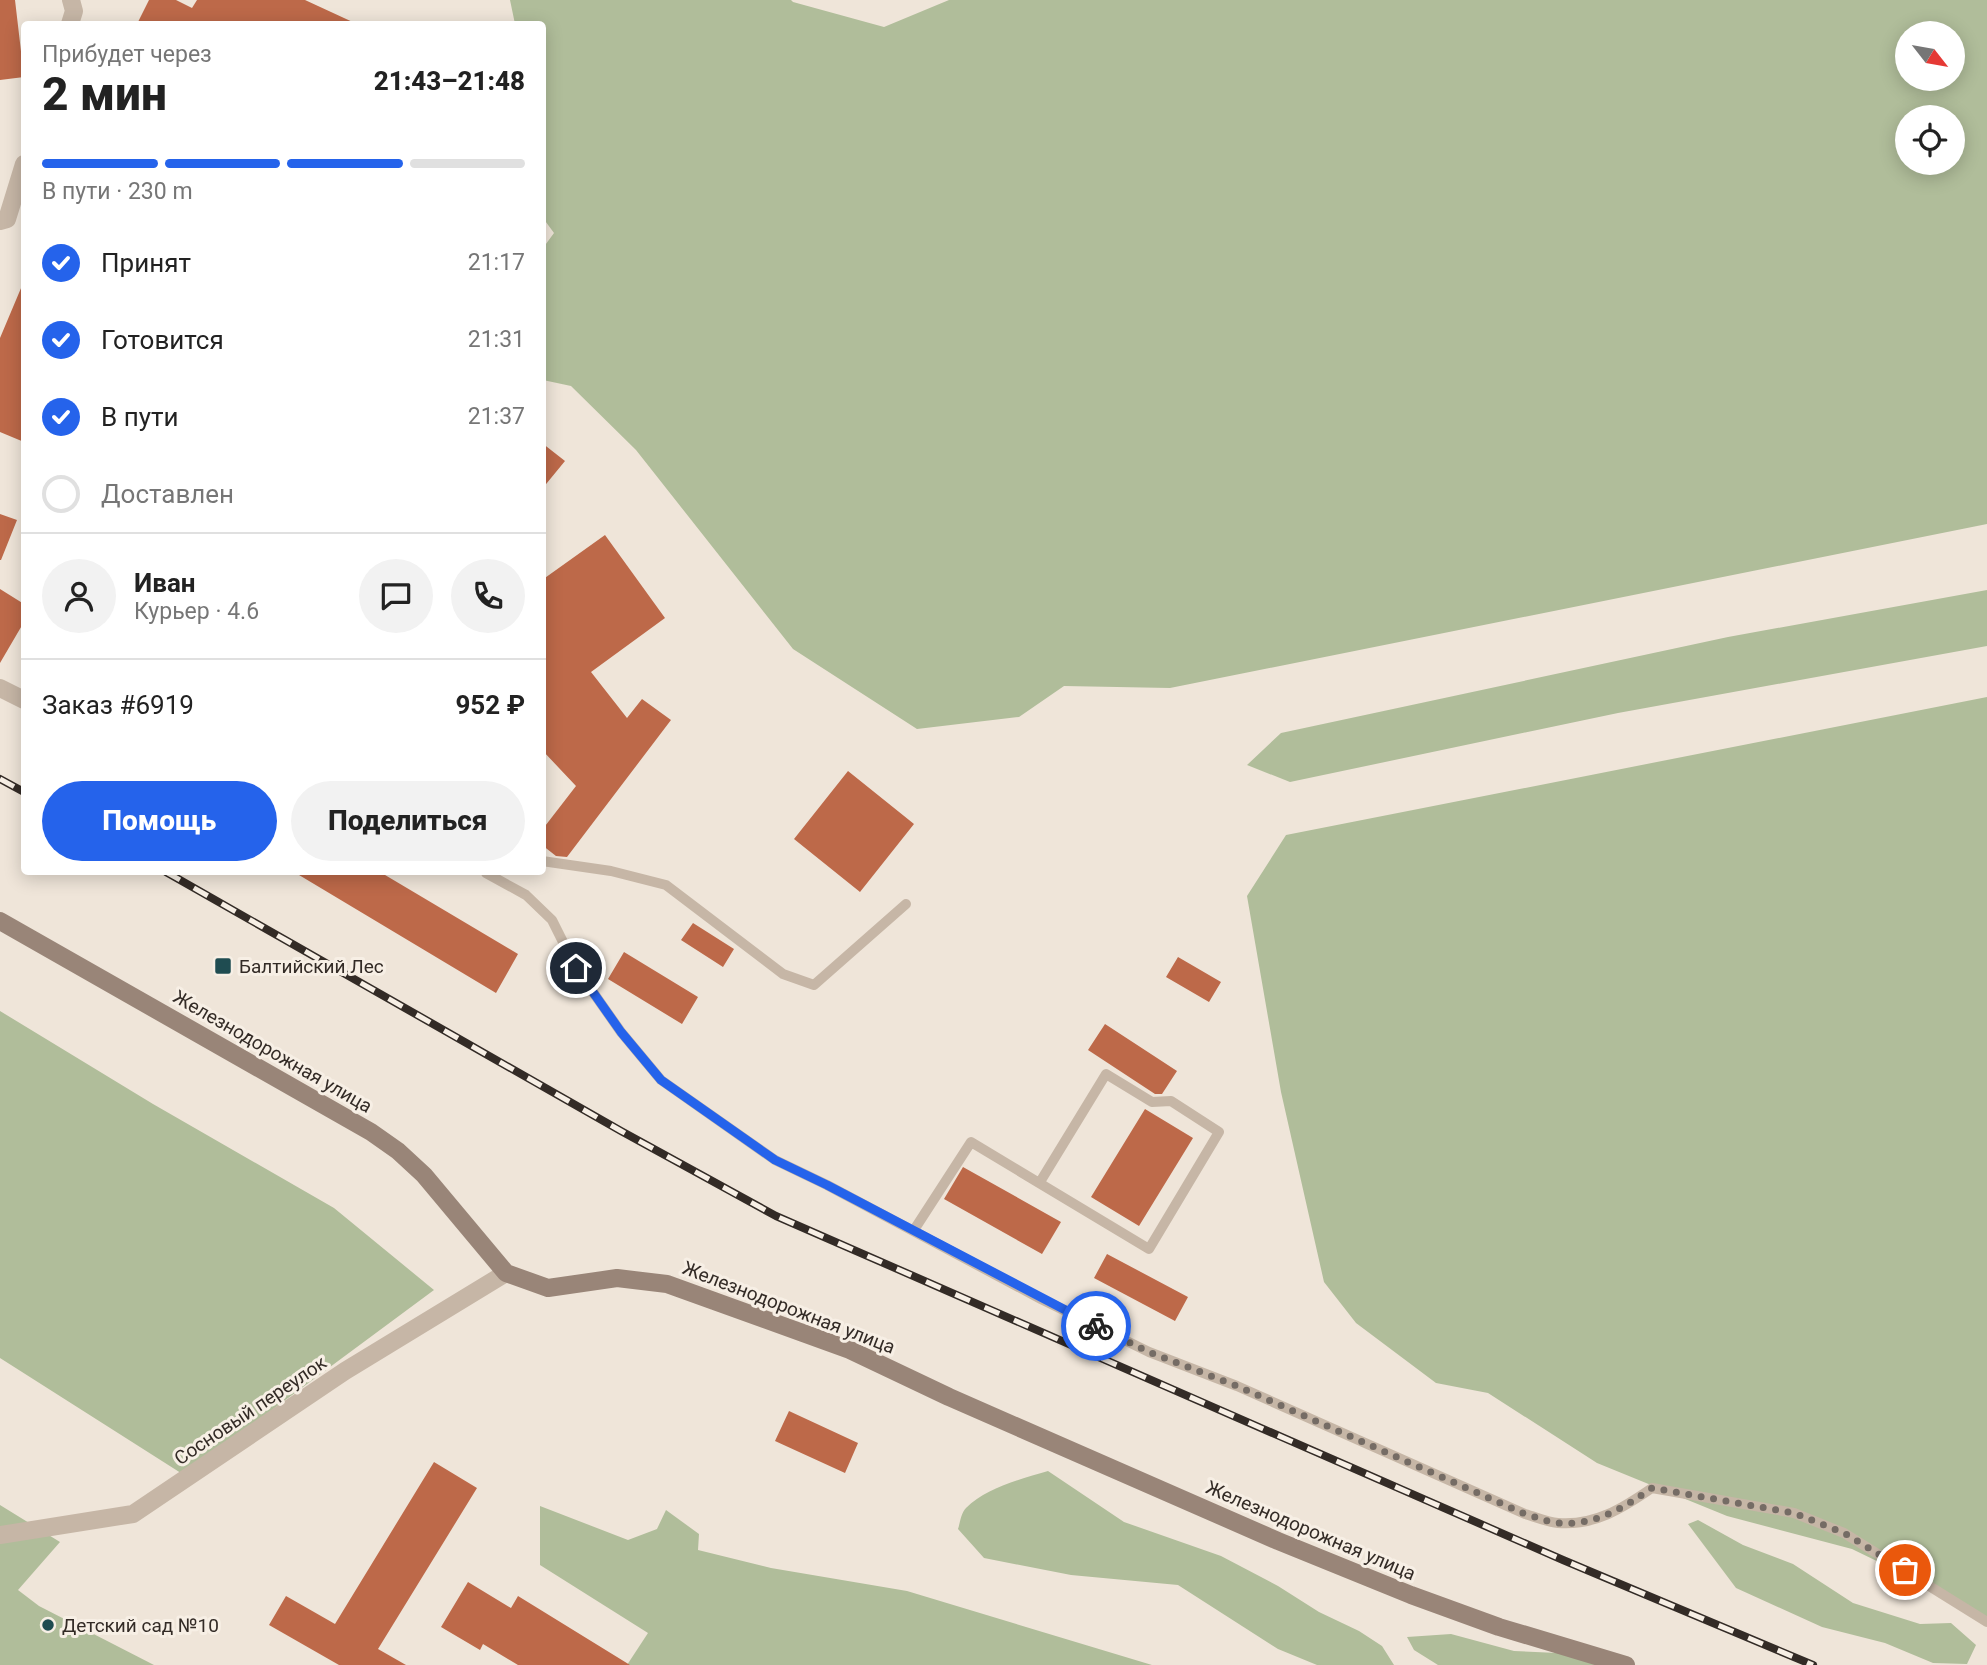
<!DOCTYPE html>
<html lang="ru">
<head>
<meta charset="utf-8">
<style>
	body { margin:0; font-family:Roboto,sans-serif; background:#f2f2f2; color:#222; height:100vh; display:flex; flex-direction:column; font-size:26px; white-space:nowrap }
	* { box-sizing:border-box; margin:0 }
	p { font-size:23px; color:#767676 }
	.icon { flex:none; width:38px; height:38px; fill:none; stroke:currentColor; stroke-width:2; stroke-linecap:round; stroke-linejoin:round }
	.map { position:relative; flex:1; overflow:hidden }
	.panel { position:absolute; left:21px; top:21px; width:525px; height:854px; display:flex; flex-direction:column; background:#fff; border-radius:7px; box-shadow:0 4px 18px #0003 }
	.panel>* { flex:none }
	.needle { width:46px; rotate:121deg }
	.buttons { position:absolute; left:1895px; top:21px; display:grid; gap:14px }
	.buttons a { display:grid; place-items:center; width:70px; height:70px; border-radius:50%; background:#fff; box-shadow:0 4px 18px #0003; font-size:35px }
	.pin { position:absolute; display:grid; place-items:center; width:60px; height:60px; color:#fff; margin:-30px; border:4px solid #fff; border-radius:50%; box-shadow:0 2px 7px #0007 }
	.courier { position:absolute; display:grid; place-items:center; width:70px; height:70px; margin:-35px; border:5px solid #2563eb; border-radius:50%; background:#fff; color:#222; box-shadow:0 2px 9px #0007 }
	.headline em { font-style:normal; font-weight:800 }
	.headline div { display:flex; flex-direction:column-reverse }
	.headline { display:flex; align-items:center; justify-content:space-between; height:119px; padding:0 21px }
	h1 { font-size:46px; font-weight:800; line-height:52px }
	.bar { display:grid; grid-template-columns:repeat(4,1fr); gap:10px 7px; align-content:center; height:84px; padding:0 21px }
	.bar i { height:9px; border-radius:5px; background:#e0e0e0 }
	.bar .on { background:#2563eb }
	.bar p { grid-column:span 4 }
	.line { display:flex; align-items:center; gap:18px; padding:0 21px; border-top:2px solid #e0e0e0 }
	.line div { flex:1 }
	.round { display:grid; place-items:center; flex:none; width:74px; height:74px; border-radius:37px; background:#f2f2f2 }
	ol { padding:0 21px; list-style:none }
	li { display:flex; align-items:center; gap:21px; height:77px }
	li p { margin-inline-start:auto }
	li .icon { padding:7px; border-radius:50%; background:#2563eb; color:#fff; stroke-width:4 }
	li:last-child { color:#767676 }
	li i { width:38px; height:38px; border:4px solid #e0e0e0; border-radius:50% }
	.action { display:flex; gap:14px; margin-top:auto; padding:14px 21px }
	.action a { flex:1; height:80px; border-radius:42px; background:#2563eb; color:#fff; font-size:28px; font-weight:800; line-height:80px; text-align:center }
	.action a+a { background:#f2f2f2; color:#222 }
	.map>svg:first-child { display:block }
</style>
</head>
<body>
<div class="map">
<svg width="1987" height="1665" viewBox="0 0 1987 1665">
	<rect width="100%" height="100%" fill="#efe5d9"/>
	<path fill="#b0bd9a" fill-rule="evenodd" d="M 510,0 L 791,0 L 793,2 L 884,27 L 949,0 L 1987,0 L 1987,524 L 1170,688 L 1064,686 L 1019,717 L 917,729 L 793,649 L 636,450 L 571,386 L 543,380 L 543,248 L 554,233 L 543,218 L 542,24 L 515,24 ZM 1908,33 L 1953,33 L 1953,79 L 1908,79 ZM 1908,117 L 1953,117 L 1953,163 L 1908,163 Z
		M 1987,590 L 1987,646 L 1618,713 L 1290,782 L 1247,765 L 1281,733 L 1728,637 Z
		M 1987,697 L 1987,1625 L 1922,1583 L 1852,1549 L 1727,1516 L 1597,1463 L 1488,1393 L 1436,1383 L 1356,1323 L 1324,1282 L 1281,1092 L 1247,896 L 1286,835 Z
		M 0,1011 L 153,1104 L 334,1208 L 434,1290 L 184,1475 L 0,1358 Z
		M 1048,1471 L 1124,1522 L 1221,1556 L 1278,1586 L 1319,1612 L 1359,1631 L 1382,1646 L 1394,1665 L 1317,1665 L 1278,1649 L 1178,1585 L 1071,1575 L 984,1558 L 958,1529 C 960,1523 961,1513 966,1508 C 986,1488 1021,1479 1048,1471 Z
		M 0,1505 L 60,1542 L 18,1590 L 39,1606 L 154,1665 L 0,1665 Z
		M 540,1506 L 628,1540 L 657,1529 L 666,1510 L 699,1534 L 698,1550 L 771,1568 L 907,1591 L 1152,1665 L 627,1665 L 648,1633 L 540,1565 Z
		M 1698,1520 L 1743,1545 L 1793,1564 L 1853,1603 L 1920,1624 L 1951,1623 L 1976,1645 L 1967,1664 L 1933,1663 L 1885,1643 L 1822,1627 L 1736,1588 L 1688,1524 Z
		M 1451,1634 L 1514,1651 L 1580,1654 L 1628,1665 L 1438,1665 L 1414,1650 L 1407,1637 Z"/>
	<path fill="#bd6949" d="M 0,0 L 15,0 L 24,77 L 0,80 Z
		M 149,0 L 176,0 L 192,8 L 197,0 L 305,0 L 357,24 L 137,24 Z
		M 24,281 L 24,442 L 0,432 L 0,338 Z
		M 542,443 L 565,461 L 542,489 Z
		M 0,514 L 17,520 L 1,560 L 0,560 Z
		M 605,535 L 665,618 L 591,672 L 627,718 L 642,699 L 671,720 L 567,857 L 556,856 L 542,845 L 542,830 L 576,786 L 542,750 L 542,580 Z
		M 0,589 L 24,604 L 24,622 L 0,663 Z
		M 848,771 L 914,824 L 860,892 L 794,839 Z
		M 294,872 L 380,872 L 518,954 L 496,993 Z
		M 693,923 L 734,949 L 723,967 L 681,940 Z
		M 624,952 L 698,997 L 682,1024 L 608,979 Z
		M 1178,957 L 1221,982 L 1209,1002 L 1166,977 Z
		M 1105,1024 L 1177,1071 L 1162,1094 L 1155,1094 L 1088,1050 Z
		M 1145,1109 L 1193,1138 L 1139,1226 L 1091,1197 Z
		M 963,1167 L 1061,1222 L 1042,1254 L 944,1199 Z
		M 1107,1254 L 1188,1297 L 1175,1321 L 1094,1278 Z
		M 789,1411 L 858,1443 L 845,1473 L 775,1441 Z
		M 434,1462 L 477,1488 L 378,1649 L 406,1665 L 339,1665 L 269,1625 L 286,1596 L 335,1624 Z
		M 468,1582 L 511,1608 L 518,1596 L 630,1665 L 518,1665 L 483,1644 L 480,1650 L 441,1627 Z"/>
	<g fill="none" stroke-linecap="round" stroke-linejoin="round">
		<path stroke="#c6b6a6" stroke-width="10" d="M 542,861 L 611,871 L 666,885 L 783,974 L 814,985 L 906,904
			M 486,873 L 526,895 L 552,920 L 576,968 L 621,1032 L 661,1080 L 775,1160 L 827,1185 L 1041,1299 L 1149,1352 L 1237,1386 L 1525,1514 C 1536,1517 1547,1522 1558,1523 C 1595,1526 1623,1508 1652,1488 L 1794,1513 L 1844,1533 L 1987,1622
			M 914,1230 L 971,1142 L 1149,1249 L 1219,1132 L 1171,1101 L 1152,1102 L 1106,1074 L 1040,1182"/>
		<path stroke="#c6b6a6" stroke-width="18" d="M 70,24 L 74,11 L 71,0
			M 0,221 L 7,219 L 24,164
			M 0,688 L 24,700
			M 0,1535 L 133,1514 L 345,1371 L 506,1273"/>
		<path stroke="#998578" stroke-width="18" d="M 0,921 L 371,1132 L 398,1151 L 424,1175 L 506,1273 L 548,1288 L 617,1278 L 667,1284 L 850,1350 L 949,1397 L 1278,1541 L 1411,1595 L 1499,1627 L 1626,1665"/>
		<defs>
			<path id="rail" d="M 0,779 L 24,792
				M 166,872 L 621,1131 L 776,1216 L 1563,1560 L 1813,1665"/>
		</defs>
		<use href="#rail" stroke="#332b26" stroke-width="8"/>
		<use href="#rail" stroke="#f7efe5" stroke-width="5" stroke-dasharray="16" stroke-linecap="butt"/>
	</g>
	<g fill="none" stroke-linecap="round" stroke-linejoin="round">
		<path stroke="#756c65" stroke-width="7" stroke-dasharray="0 12.6" d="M 1096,1326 L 1149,1352 L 1237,1386 L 1525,1514 C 1536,1517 1547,1522 1558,1523 C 1595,1526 1623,1508 1652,1488 L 1794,1513 L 1844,1533 L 1905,1570"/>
		<path stroke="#2563eb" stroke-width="9" d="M 576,968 L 621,1032 L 661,1080 L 775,1160 L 827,1185 L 1096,1326"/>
	</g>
	<g fill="#1f4c51" stroke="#f7efe5" stroke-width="2.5">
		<rect x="214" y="957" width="18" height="18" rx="3.5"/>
		<circle cx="48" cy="1625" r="7"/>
	</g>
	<g text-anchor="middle" stroke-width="6" stroke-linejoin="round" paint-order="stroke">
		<g font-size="19" fill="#332b26" stroke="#f7efe5" text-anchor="start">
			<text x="239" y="973">Балтийский Лес</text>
			<text x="62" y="1632">Детский сад №10</text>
		</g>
		<g font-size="19" fill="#332b26" stroke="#f7efe5">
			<text transform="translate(273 1051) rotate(30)" y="7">Железнодорожная улица</text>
			<text transform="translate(789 1307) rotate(21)" y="7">Железнодорожная улица</text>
			<text transform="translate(250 1410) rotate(-34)" y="7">Сосновый переулок</text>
			<text transform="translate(1311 1530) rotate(23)" y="7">Железнодорожная улица</text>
		</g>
	</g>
</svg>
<div class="buttons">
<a><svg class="needle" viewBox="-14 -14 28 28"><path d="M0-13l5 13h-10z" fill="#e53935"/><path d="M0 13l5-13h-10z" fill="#767676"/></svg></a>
<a><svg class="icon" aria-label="locate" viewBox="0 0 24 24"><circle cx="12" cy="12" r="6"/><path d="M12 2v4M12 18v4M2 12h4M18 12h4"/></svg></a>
</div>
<div class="pin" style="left:1905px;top:1570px;background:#ea580c"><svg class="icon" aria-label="bag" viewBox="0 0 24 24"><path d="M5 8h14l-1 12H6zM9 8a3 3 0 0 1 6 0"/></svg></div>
<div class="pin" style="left:576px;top:968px;background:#1f2937"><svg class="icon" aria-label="home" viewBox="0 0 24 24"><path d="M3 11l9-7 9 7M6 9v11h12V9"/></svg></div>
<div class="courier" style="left:1096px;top:1326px"><svg class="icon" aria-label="bike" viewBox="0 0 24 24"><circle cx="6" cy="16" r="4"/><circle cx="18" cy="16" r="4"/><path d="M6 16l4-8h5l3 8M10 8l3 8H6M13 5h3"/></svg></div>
<section class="panel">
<div class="headline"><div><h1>2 мин</h1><p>Прибудет через</p></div><em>21:43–21:48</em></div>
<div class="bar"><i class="on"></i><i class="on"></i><i class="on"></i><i></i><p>В пути · 230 m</p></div>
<ol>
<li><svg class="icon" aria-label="check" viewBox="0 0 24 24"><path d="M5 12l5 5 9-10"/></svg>Принят<p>21:17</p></li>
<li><svg class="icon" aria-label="check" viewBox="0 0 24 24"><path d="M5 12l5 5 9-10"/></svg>Готовится<p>21:31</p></li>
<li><svg class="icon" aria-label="check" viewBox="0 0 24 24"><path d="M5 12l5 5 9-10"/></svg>В пути<p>21:37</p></li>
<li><i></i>Доставлен</li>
</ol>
<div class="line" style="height:126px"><a class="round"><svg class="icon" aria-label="person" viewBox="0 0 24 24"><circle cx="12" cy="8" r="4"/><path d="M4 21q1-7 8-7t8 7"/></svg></a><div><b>Иван</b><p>Курьер · 4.6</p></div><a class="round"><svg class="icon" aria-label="chat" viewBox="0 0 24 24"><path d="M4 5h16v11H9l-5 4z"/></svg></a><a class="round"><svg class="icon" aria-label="phone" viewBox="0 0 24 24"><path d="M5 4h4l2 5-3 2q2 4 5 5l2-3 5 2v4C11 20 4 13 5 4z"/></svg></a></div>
<div class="line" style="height:91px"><div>Заказ #6919</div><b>952 ₽</b></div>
<div class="action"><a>Помощь</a><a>Поделиться</a></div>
</section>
</div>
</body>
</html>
